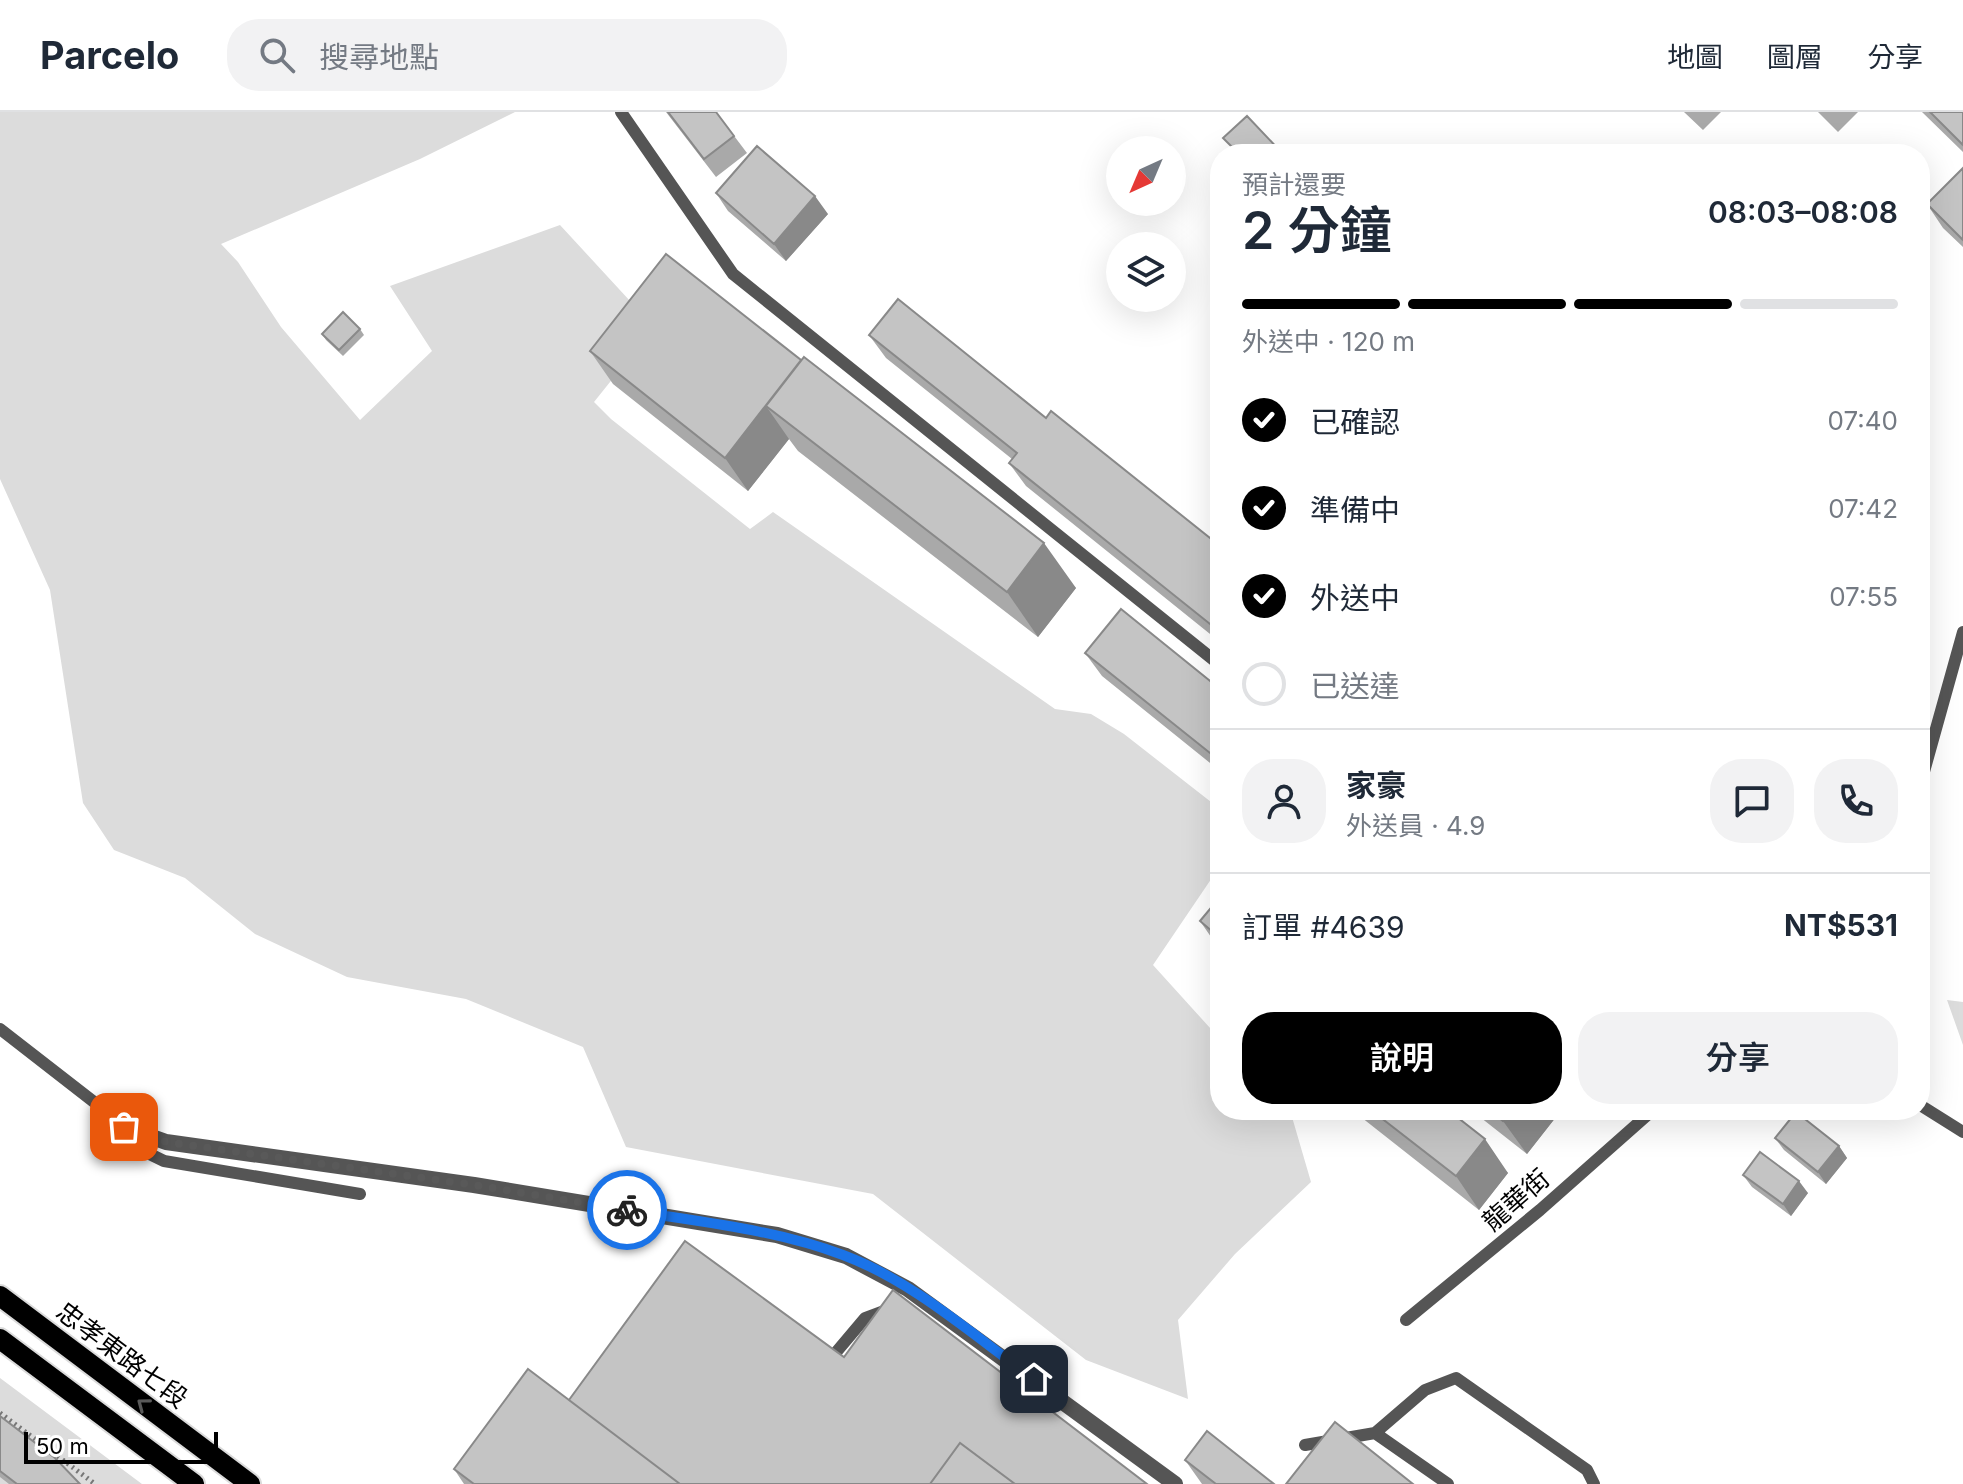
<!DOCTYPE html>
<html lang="zh-TW">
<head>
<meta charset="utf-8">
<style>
	body { margin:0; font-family:Inter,"Noto Sans TC",sans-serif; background:#f2f2f3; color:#1f2937; height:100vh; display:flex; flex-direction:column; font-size:30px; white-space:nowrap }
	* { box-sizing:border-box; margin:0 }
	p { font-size:26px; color:#747a83 }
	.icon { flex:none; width:44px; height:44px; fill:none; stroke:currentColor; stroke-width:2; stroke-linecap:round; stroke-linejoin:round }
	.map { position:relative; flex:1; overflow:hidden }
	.sheet { position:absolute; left:1210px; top:32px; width:720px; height:976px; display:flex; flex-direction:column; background:#fff; border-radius:32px; box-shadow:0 8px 32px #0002 }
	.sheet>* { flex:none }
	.needle { width:52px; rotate:224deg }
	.fabs { position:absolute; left:1106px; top:24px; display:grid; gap:16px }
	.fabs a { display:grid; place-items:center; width:80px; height:80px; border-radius:50%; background:#fff; box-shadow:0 8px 32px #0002; font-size:40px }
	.scale { position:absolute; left:24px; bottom:20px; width:194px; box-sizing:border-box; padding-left:8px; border:4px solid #000; border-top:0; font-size:22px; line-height:28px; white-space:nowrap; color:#000; -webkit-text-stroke:6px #fff; paint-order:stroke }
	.pin { position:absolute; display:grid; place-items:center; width:68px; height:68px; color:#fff; margin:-34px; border-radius:16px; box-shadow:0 4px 12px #0006 }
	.courier { position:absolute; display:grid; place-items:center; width:80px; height:80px; margin:-40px; border:6px solid #1a73e8; border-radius:50%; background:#fff; color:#222; box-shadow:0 2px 10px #0007 }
	.summary em { font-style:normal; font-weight:600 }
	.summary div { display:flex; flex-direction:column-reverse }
	.summary { display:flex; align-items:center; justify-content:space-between; height:136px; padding:0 32px }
	h1 { font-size:52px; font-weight:600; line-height:60px }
	.bar { display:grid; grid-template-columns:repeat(4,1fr); gap:12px 8px; align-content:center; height:96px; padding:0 32px }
	.bar i { height:10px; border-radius:6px; background:#e0e1e3 }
	.bar .selected { background:#000 }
	.bar p { grid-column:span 4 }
	.line { display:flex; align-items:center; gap:20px; padding:0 32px; border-top:2px solid #e0e1e3 }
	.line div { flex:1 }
	.round { display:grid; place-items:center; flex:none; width:84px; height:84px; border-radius:32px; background:#f2f2f3 }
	ol { padding:0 32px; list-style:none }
	li { display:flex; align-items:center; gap:24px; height:88px }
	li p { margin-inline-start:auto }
	li .icon { padding:8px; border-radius:50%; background:#000; color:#fff; stroke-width:4 }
	li:last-child { color:#747a83 }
	li i { width:44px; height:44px; border:4px solid #e0e1e3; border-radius:50% }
	.action { display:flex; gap:16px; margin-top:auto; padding:16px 32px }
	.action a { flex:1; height:92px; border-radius:32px; background:#000; color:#fff; font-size:32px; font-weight:600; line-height:92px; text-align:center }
	.action a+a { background:#f2f2f3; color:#1f2937 }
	header { display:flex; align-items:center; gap:48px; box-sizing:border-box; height:112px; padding:0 40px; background:#fff; border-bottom:2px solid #e0e1e3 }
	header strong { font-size:38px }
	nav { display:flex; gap:44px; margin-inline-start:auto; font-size:28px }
	.search { width:560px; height:72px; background:#f2f2f3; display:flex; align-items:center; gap:20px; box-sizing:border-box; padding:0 28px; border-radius:32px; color:#747a83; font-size:30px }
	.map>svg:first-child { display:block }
</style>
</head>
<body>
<header>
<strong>Parcelo</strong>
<div class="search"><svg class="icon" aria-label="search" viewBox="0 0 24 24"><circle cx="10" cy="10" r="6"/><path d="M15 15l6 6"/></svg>搜尋地點</div>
<nav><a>地圖</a><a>圖層</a><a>分享</a></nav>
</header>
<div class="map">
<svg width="1963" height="1372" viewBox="0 0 1963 1372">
	<rect width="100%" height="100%" fill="#fff"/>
	<path fill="#dcdcdc" d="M 0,0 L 515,0 L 420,47 L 221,132 L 238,150 L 281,215 L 360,308 L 432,239 L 390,174 L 560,113 L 654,215 L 594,290 L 611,307 L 750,417 L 773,400 L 1055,597 L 1091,602 L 1124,622 L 1220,697 L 1220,754 L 1153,853 L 1220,927 L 1220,998 L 1285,998 L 1292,1005 L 1311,1070 L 1235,1142 L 1178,1208 L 1188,1287 L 1086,1248 L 873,1082 L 626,1035 L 583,935 L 466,887 L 347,865 L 255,822 L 185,766 L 114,738 L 83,691 L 50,478 L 0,367 Z
		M 1947,888 L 1963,890 L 1963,933 Z
		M 0,1266 L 142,1372 L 0,1372 Z"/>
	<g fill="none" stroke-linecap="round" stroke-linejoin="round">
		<defs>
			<path id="primary" d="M 0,1184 L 250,1372
				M 0,1227 L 194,1372"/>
		</defs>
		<use href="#primary" stroke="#dbdbdb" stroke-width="24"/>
		<path stroke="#777" stroke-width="5" stroke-dasharray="2 4" stroke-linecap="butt" d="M 0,1301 L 95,1372"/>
		<path stroke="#555" stroke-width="12" d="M 621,0 L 733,162 L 1220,553
			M 1920,674 L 1963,520
			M 0,917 L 103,997
			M 1920,993 L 1963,1020
			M 124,1015 L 123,1029 L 164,1049 L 360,1082
			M 1406,1208 L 1540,1098 L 1653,998
			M 827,1251 L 865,1206 L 889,1197
			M 1375,1321 L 1448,1372
			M 1305,1333 L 1375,1321 L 1425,1278 L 1456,1266 L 1587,1358 L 1594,1372"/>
		<use href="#primary" stroke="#000" stroke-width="20"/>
		<path stroke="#555" stroke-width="16" d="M 103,997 L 124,1015 L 166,1030 L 474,1073 L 777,1123 L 846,1144 L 908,1177 L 1175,1372"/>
	</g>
	<path fill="#a9a9a9" d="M 666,0 L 716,0 L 747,41 L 716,65 Z
		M 1684,0 L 1721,0 L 1703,18 Z
		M 1818,0 L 1858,0 L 1838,20 Z
		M 1922,0 L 1963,0 L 1963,40 Z
		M 1963,56 L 1963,135 L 1943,116 L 1927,92 Z
		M 716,81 L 828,102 L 786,149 L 728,99 Z
		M 666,142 L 1076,476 L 1038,525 L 798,339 L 789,327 L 748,379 L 613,272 L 590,239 Z
		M 360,217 L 364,223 L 343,244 L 326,228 L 322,222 Z
		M 869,223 L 1046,306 L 1220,434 L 1220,530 L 1026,374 L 1009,351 L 1012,347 L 886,246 Z
		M 1085,541 L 1220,577 L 1220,659 L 1102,564 Z
		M 1220,785 L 1220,838 L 1200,809 Z
		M 1352,998 L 1448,998 L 1508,1061 L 1479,1098 Z
		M 1471,998 L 1551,998 L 1556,1005 L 1527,1042 Z
		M 1775,1026 L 1839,1034 L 1847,1046 L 1826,1072 L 1784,1038 Z
		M 1743,1063 L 1808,1081 L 1791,1104 L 1752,1075 Z
		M 844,1245 L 1147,1372 L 464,1372 L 454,1357 L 569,1288 Z
		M 0,1304 L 80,1372 L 9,1372 L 0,1365 Z
		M 1185,1348 L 1274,1372 L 1202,1372 Z"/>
	<path fill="#898989" d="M 815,84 L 828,102 L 786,149 L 774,132 Z
		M 801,248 L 766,294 L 789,327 L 748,379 L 725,346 Z
		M 1044,431 L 1076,476 L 1038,525 L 1007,480 Z
		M 1512,998 L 1551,998 L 1556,1005 L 1527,1042 L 1503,1009 Z
		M 1485,1027 L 1508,1061 L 1479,1098 L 1456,1064 Z
		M 1839,1034 L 1847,1046 L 1826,1072 L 1818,1060 Z
		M 1799,1069 L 1808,1081 L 1791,1104 L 1783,1092 Z"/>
	<path fill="#c4c4c4" stroke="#898989" stroke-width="2" d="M 668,0 L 716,0 L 734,24 L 704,47 Z
		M 1930,0 L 1963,0 L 1963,33 Z
		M 1247,4 L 1283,42 L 1239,42 L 1223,26 Z
		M 757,34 L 815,84 L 774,132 L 716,81 Z
		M 1963,56 L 1963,128 L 1927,92 Z
		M 666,142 L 801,248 L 725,346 L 590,239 Z
		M 898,187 L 1046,306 L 1051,299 L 1220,434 L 1220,520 L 1009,351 L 1017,341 L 869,223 Z
		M 343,200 L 360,217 L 339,238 L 322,222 Z
		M 804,245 L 1044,431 L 1007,480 L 766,294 Z
		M 1121,497 L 1220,577 L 1220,649 L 1085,541 Z
		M 1220,785 L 1220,826 L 1200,809 Z
		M 1371,998 L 1448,998 L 1485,1027 L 1456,1064 Z
		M 1490,998 L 1512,998 L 1503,1009 Z
		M 1796,1000 L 1839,1034 L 1818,1060 L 1775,1026 Z
		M 1760,1040 L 1799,1069 L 1783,1092 L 1743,1063 Z
		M 685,1129 L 844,1245 L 893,1178 L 1147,1372 L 1015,1372 L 960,1331 L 930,1372 L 680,1372 L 569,1288 Z
		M 528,1257 L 680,1372 L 474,1372 L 454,1357 Z
		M 0,1304 L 55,1346 L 80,1372 L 17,1372 L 0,1359 Z
		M 1335,1310 L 1413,1372 L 1286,1372 Z
		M 1207,1319 L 1274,1372 L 1216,1372 L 1185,1348 Z
		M 960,1331 L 1015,1372 L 930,1372 Z"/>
	<defs><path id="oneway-chevron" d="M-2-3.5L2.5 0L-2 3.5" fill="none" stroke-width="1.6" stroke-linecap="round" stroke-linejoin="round" transform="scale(2)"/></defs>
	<use stroke="#595959" href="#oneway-chevron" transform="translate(143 1292) rotate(-143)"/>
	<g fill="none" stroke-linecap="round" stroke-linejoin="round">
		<path stroke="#595959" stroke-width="8" stroke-dasharray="0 14.4" d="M 124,1015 L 166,1030 L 474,1073 L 627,1098"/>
		<path stroke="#1a73e8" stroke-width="10" d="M 627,1098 C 700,1110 774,1117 843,1143 C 913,1169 974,1224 1034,1267"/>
	</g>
	<g text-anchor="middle" stroke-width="7" stroke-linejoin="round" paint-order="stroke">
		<g font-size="26" fill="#000" stroke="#fff">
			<text transform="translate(1516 1088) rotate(-41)" y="9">龍華街</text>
			<text transform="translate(122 1243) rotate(37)" y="9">忠孝東路七段</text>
		</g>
	</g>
</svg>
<div class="fabs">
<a><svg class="needle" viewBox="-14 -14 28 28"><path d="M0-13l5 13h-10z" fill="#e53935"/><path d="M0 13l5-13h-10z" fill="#747a83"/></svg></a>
<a><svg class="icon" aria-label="layers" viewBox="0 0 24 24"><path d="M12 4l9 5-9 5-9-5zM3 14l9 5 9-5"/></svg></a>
</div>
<div class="scale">50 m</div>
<div class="pin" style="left:124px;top:1015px;background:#ea580c"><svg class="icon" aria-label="bag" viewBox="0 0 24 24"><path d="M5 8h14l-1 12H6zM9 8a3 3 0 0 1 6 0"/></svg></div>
<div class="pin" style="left:1034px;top:1267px;background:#1f2937"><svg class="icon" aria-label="home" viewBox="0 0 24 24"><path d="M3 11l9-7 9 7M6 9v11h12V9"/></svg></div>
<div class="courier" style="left:627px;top:1098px"><svg class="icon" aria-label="bike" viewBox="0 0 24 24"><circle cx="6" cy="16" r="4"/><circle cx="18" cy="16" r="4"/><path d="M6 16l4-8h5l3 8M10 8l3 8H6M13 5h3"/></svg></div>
<section class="sheet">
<div class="summary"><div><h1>2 分鐘</h1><p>預計還要</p></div><em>08:03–08:08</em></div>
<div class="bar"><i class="selected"></i><i class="selected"></i><i class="selected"></i><i></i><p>外送中 · 120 m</p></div>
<ol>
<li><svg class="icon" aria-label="check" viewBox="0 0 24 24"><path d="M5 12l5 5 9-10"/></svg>已確認<p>07:40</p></li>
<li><svg class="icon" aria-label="check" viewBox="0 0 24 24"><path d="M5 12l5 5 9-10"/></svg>準備中<p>07:42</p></li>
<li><svg class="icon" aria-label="check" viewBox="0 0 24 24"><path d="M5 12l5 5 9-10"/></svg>外送中<p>07:55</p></li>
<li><i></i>已送達</li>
</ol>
<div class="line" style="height:144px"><a class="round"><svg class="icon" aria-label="person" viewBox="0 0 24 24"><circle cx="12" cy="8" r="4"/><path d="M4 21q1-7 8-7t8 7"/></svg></a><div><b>家豪</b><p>外送員 · 4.9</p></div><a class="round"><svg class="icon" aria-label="chat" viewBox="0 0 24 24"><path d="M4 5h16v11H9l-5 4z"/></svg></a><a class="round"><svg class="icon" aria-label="phone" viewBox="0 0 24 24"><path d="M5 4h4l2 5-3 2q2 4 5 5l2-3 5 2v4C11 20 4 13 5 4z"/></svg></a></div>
<div class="line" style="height:104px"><div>訂單 #4639</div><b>NT$531</b></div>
<div class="action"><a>說明</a><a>分享</a></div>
</section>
</div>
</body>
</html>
